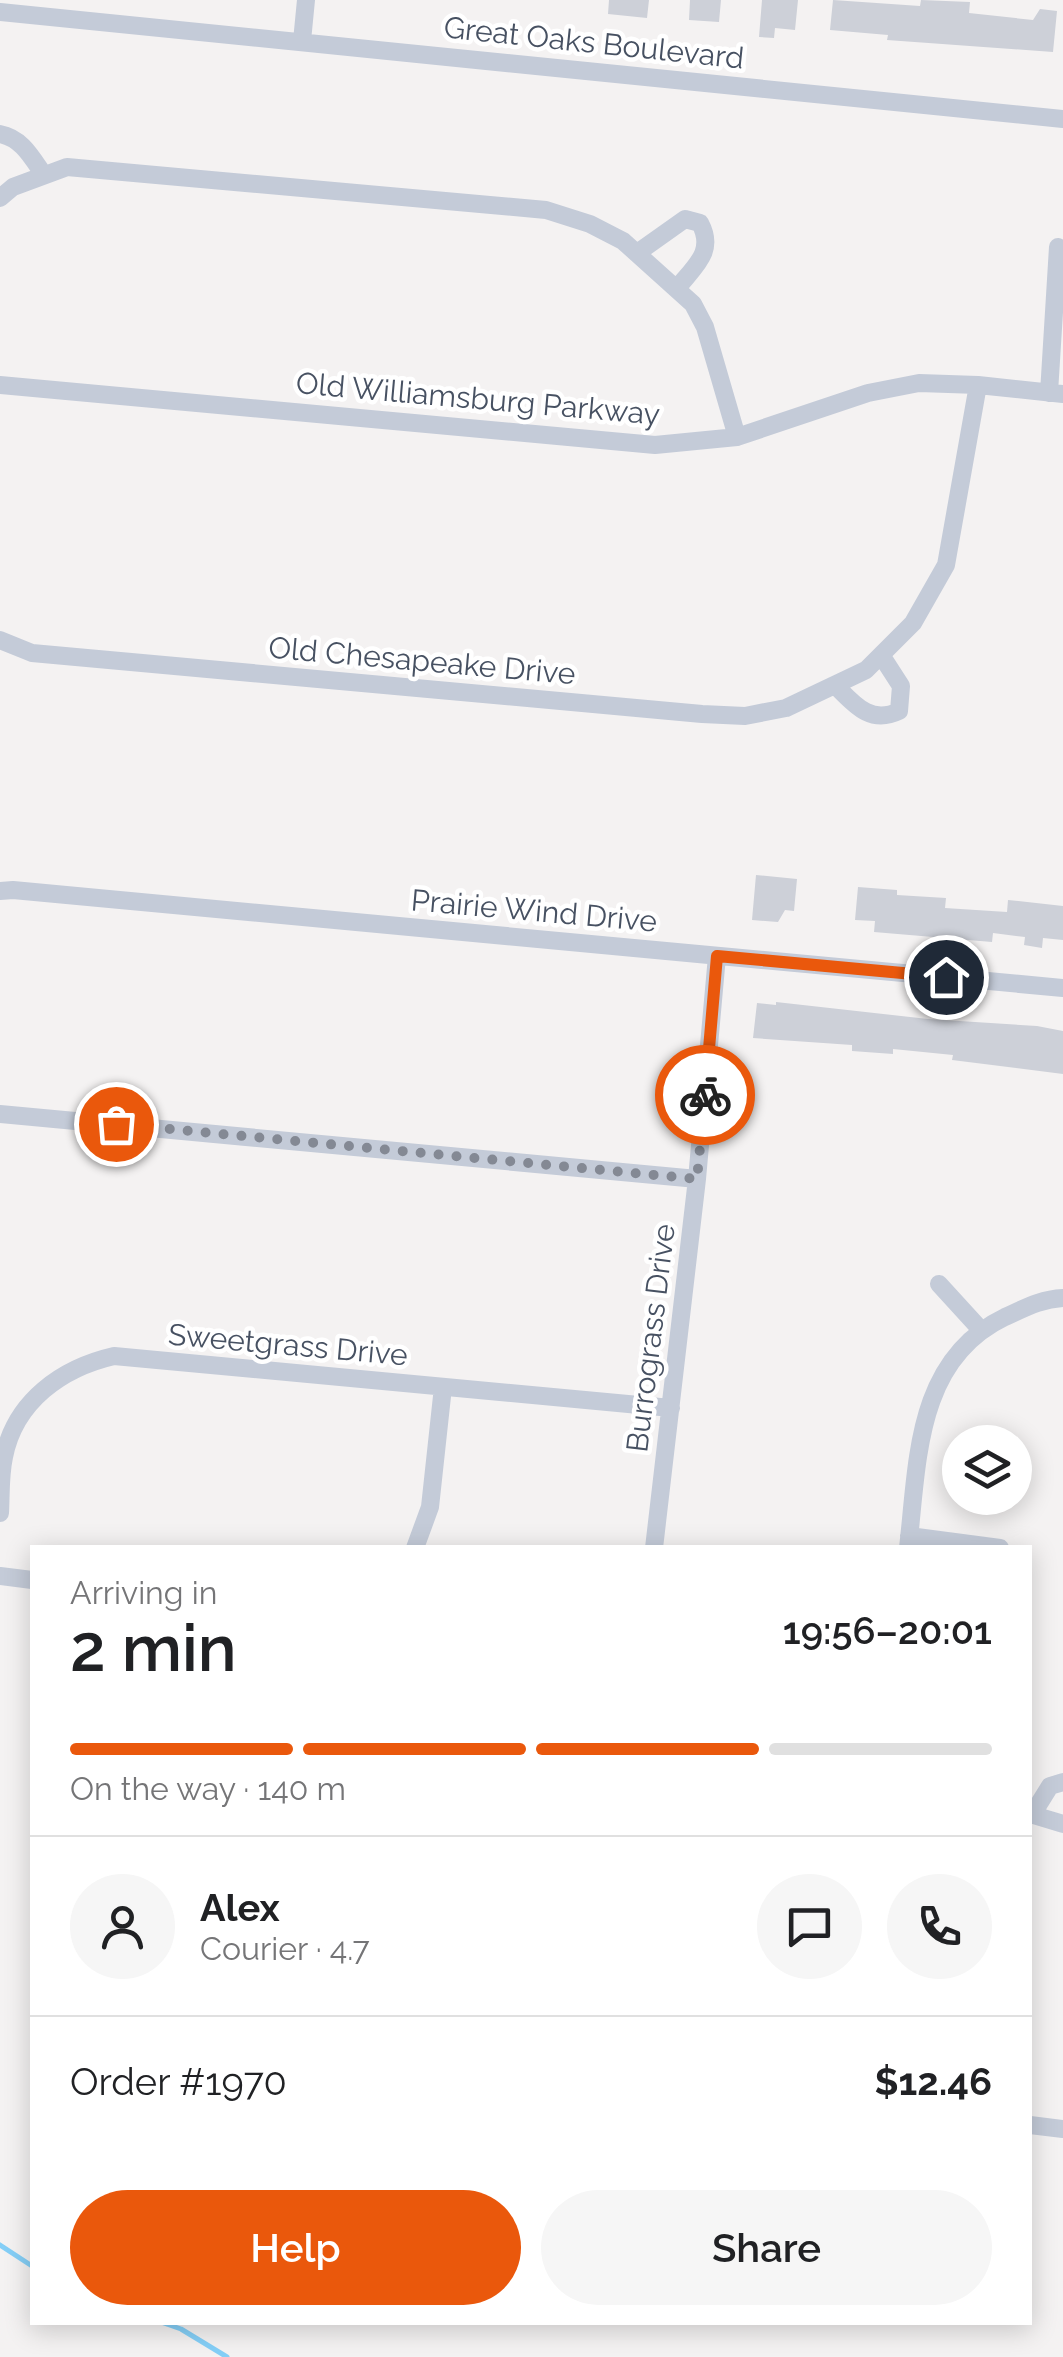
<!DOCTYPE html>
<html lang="en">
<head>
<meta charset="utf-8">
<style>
	body { margin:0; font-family:Raleway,sans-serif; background:#f6f6f6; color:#202124; height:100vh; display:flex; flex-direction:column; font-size:38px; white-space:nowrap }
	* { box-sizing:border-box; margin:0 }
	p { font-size:32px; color:#757577 }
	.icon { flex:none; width:55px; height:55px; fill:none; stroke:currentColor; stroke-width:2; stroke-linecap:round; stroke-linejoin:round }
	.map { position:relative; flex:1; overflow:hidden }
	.details { position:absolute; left:30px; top:1545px; width:1002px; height:780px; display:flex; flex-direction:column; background:#fff; border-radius:0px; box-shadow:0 5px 25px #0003 }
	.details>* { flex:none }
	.fabs { position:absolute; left:942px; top:1425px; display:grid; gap:20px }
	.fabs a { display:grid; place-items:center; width:90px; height:90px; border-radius:50%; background:#fff; box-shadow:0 5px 25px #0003; font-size:50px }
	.pin { position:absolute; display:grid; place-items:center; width:85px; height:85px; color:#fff; margin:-42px; border:5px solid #fff; border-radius:50%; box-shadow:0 2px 10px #0007 }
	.courier { position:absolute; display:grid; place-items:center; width:100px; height:100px; margin:-50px; border:8px solid #ea580c; border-radius:50%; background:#fff; color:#222; box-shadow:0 2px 12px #0007 }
	.headline em { font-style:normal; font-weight:600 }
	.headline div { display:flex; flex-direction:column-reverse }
	.headline { display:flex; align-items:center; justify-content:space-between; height:170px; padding:0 40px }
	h1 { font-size:65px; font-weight:600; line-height:75px }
	.bar { display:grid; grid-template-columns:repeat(4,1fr); gap:15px 10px; align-content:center; height:120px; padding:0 40px }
	.bar i { height:12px; border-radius:8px; background:#e0e0e0 }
	.bar .on { background:#ea580c }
	.bar p { grid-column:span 4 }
	.line { display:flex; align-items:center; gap:25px; padding:0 40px; border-top:2px solid #e0e0e0 }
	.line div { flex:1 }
	.round { display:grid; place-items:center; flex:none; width:105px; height:105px; border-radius:52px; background:#f6f6f6 }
	.action { display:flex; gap:20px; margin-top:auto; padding:20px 40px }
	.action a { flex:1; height:115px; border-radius:60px; background:#ea580c; color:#fff; font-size:40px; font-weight:600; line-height:115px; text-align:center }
	.action a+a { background:#f6f6f6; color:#202124 }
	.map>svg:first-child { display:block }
</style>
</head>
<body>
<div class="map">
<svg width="1063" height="2357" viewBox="0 0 1063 2357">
	<rect width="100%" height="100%" fill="#f4f2f2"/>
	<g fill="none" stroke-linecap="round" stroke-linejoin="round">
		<path stroke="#85cff7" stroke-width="5" d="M 0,2245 L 32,2266
			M 161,2322 L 181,2329 L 227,2357"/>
	</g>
	<path fill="#cdd0d8" d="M 609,0 L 649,0 L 647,18 L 608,14 Z
		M 690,0 L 721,0 L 719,22 L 689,20 Z
		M 762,0 L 798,0 L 795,30 L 775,28 L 774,38 L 759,37 Z
		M 833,0 L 920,6 L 921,0 L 970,2 L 969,13 L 1033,20 L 1040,9 L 1057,11 L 1053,52 L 887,40 L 888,35 L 830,30 Z
		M 756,875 L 797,879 L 794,911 L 785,910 L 778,922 L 752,920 Z
		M 858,887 L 897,890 L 897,895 L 946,898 L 945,908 L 1007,912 L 1008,900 L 1063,906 L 1063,940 L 1043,938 L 1042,948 L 1024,945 L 1025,937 L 993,933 L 992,942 L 874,932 L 875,921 L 855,920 Z
		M 776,1002 L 928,1019 L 1037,1026 L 1063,1031 L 1063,1074 L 952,1060 L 953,1055 L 893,1049 L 893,1054 L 852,1051 L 852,1045 L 753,1038 L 757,1003 L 776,1005 Z"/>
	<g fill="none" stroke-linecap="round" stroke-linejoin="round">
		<path stroke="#c4cbd8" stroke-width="18" d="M 0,12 L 1063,119
			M 302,41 L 306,0
			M 0,134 C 22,138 32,158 44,175
			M 0,198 L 13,187 L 67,167 L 546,210 L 590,224 L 623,241 L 693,304 L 705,327 L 737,437
			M 637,253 L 685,219 L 700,223 C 715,251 696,265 678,287
			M 0,385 L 655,445 L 737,437 L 868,393 L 919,383 L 978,385 L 1063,394
			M 1049,393 L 1058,247
			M 0,640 L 32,653 L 702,714 L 745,716 L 786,708 L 866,670 L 913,623 L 946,565 L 978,385
			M 835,685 C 854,704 870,725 899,711 L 901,686 L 881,655
			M 0,891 L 13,890 L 1063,988
			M 0,1114 L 697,1179
			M 939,1284 L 981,1330
			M 0,1513 C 1,1495 0,1475 4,1457 C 15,1401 62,1368 114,1356 L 671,1408
			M 909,1536 L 1000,1548
			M 415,1548 L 430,1507 L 443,1387
			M 654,1548 L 697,1179 L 717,956
			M 908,1548 C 918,1462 915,1360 1005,1317 C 1025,1308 1041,1299 1063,1298
			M 0,1576 L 32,1580
			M 1030,1814 L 1063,1824
			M 1032,1815 L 1050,1786 L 1063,1782
			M 1030,2125 L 1063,2129"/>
	</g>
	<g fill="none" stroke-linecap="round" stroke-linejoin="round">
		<path stroke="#848994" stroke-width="10" stroke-dasharray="0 18" d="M 116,1124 L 697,1179 L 705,1095"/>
		<path stroke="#ea580c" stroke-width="12" d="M 705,1095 L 717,956 L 946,977"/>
	</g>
	<g text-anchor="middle" stroke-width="9" stroke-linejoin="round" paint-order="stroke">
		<g font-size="30" fill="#475162" stroke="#fff">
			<text transform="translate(594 43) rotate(6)" y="10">Great Oaks Boulevard</text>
			<text transform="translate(478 399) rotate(5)" y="10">Old Williamsburg Parkway</text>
			<text transform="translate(422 661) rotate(5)" y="10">Old Chesapeake Drive</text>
			<text transform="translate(534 911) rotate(5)" y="10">Prairie Wind Drive</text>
			<text transform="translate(651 1338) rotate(-83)" y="10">Burrograss Drive</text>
			<text transform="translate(288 1345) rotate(5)" y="10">Sweetgrass Drive</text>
		</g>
	</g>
</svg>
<div class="fabs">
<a><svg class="icon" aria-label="layers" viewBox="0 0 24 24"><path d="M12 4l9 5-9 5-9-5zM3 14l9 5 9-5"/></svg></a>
</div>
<div class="pin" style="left:116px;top:1124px;background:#ea580c"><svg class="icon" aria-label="bag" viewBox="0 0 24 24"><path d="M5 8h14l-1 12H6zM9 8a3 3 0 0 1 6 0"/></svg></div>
<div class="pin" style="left:946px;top:977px;background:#1f2937"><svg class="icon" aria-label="home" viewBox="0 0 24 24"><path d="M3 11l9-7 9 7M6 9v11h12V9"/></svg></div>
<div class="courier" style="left:705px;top:1095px"><svg class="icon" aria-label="bike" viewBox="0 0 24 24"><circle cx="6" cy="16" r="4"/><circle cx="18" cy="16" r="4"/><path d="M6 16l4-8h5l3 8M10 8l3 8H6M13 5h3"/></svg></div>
<section class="details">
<div class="headline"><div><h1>2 min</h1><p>Arriving in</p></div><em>19:56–20:01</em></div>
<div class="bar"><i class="on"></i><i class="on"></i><i class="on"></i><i></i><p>On the way · 140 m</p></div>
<div class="line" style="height:180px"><a class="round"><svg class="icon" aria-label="person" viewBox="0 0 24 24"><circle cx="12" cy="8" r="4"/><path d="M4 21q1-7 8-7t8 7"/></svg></a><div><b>Alex</b><p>Courier · 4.7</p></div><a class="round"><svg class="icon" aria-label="chat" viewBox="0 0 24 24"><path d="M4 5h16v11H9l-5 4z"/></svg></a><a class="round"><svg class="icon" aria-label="phone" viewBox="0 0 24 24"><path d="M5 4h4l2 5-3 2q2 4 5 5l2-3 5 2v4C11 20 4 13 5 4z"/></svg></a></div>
<div class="line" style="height:130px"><div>Order #1970</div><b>$12.46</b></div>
<div class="action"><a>Help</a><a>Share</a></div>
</section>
</div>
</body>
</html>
